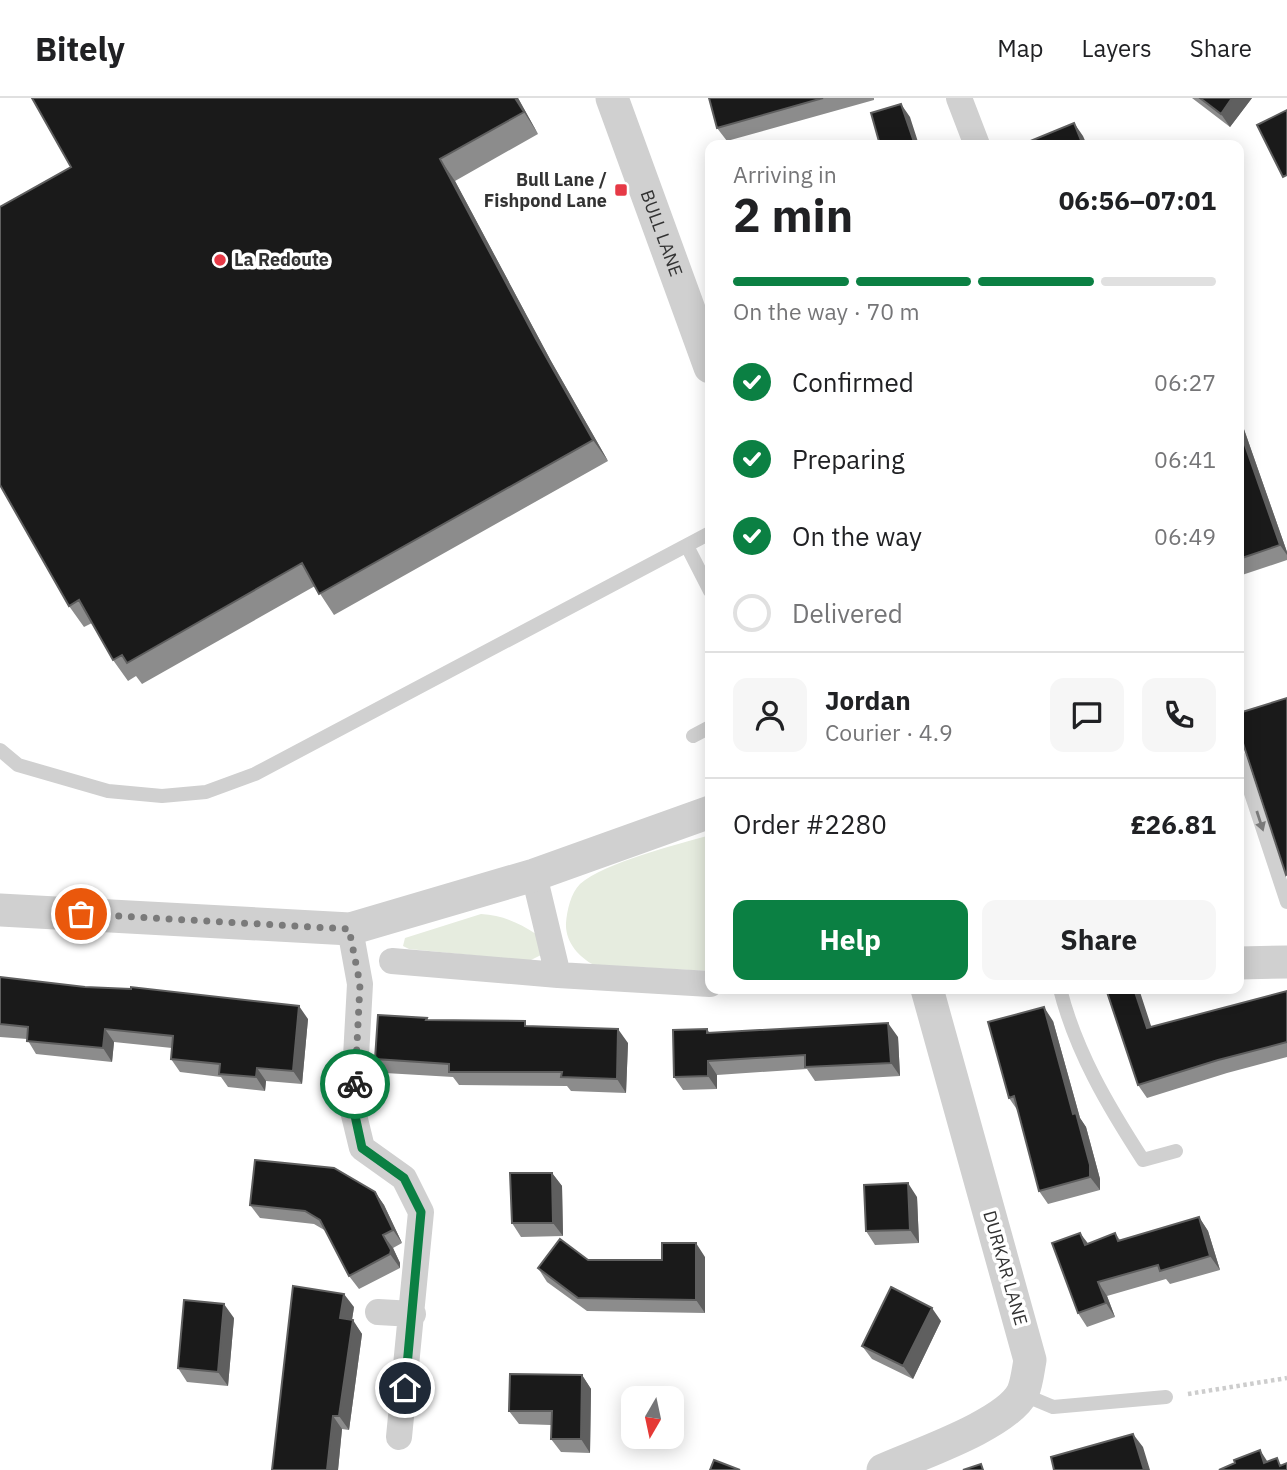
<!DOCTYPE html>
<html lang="en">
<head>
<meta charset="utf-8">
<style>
	body { margin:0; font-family:"IBM Plex Sans",sans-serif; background:#f6f6f6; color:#202124; height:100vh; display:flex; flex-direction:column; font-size:26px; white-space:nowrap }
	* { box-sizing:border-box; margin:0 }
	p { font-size:23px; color:#757577 }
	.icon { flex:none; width:38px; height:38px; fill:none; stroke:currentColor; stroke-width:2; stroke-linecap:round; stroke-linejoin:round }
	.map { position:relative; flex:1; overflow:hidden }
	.details { position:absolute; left:705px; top:42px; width:539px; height:854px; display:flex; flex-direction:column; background:#fff; border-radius:14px; box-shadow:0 4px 18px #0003 }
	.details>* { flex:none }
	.needle { width:46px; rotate:189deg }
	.tools { position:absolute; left:621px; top:1288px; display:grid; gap:14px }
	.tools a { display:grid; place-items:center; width:63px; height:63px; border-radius:14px; background:#fff; box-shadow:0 4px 18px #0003; font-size:35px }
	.pin { position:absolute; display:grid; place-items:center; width:60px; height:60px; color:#fff; margin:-30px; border:4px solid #fff; border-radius:50%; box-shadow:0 2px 7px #0007 }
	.courier { position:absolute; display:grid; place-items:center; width:70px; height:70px; margin:-35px; border:5px solid #0b8043; border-radius:50%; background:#fff; color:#222; box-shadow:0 2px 9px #0007 }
	.overview em { font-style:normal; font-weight:800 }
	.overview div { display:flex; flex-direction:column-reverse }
	.overview { display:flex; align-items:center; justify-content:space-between; height:119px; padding:0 28px }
	h1 { font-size:46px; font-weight:800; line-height:52px }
	.bar { display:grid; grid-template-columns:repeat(4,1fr); gap:10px 7px; align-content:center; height:84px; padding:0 28px }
	.bar i { height:9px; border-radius:5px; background:#e0e0e0 }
	.bar .on { background:#0b8043 }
	.bar p { grid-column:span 4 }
	.line { display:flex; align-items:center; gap:18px; padding:0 28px; border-top:2px solid #e0e0e0 }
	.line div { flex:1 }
	.round { display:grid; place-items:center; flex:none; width:74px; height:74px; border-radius:14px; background:#f6f6f6 }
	ol { padding:0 28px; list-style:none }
	li { display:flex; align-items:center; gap:21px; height:77px }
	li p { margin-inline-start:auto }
	li .icon { padding:7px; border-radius:50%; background:#0b8043; color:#fff; stroke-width:4 }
	li:last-child { color:#757577 }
	li i { width:38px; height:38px; border:4px solid #e0e0e0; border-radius:50% }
	.button { display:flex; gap:14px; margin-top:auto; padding:14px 28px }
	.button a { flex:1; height:80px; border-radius:14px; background:#0b8043; color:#fff; font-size:28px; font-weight:800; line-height:80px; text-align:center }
	.button a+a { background:#f6f6f6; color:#202124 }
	header { display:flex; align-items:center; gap:42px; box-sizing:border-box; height:98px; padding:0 35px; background:#fff; border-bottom:2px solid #e0e0e0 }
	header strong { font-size:33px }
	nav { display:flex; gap:38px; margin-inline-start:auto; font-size:24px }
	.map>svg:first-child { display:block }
</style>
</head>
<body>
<header>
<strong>Bitely</strong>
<nav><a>Map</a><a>Layers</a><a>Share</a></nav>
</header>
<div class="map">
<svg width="1287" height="1372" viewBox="0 0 1287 1372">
	<rect width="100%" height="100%" fill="#fff"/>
	<path fill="#e6ecdf" d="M 710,737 L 710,873 L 594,867 C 579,859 565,844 566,825 C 567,812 571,795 580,786 C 605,764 677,747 710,737 Z
		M 481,816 C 502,817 519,825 536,836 L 541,857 L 529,863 L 409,851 L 403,848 L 405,840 Z"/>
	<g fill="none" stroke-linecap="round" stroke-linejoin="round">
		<path stroke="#cdcdcd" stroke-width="4.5" stroke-dasharray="3.5 3.5" stroke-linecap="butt" d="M 1188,1296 L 1287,1280"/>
		<path stroke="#d0d0d0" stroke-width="14" d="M 687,448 L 710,493
			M 693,638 L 710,629
			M 0,652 L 18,667 L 108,693 L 162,698 L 206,694 L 255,676 L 710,435
			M 1239,659 L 1287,804
			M 1060,891 C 1076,954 1108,1008 1143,1062 L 1176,1053
			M 1022,1296 L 1053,1309 L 1166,1299"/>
		<path stroke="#d0d0d0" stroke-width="26" d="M 959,0 L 977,47
			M 534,777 L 558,877
			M 350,831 L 360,886 L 353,1013 L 362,1050 L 404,1080 L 421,1114 L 399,1339
			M 392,863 L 558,877 L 710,886
			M 378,1214 L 413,1216"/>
		<g stroke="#d0d0d0" stroke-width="33">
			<path id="s1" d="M 612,0 L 710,269"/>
			<path d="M 0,812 L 350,831 L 534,777 L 710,714"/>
			<path d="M 1239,865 L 1287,864"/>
			<path d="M 883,1372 C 916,1357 1007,1327 1023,1294 C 1027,1284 1028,1273 1030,1262 L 927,891"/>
		</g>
	</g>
	<path fill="#8c8c8c" d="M 518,0 L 538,36 L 455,83 L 551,263 L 608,363 L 334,517 L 315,488 L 142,586 L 136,578 L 128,583 L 113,562 L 92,525 L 84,529 L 69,508 L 0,387 Z
		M 709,0 L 874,0 L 874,2 L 727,43 L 717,30 Z
		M 1192,0 L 1252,0 L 1230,29 Z
		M 1239,317 L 1287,454 L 1287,462 L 1239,478 Z
		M 0,879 L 308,921 L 302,986 L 266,983 L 265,993 L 228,989 L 221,979 L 180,974 L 171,961 L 172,950 L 114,944 L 112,964 L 36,956 L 27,941 L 0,939 Z
		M 1287,893 L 1287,959 L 1227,975 L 1147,1000 L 1138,987 L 1151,929 Z
		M 427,920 L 428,922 L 529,928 L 628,945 L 626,995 L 571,993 L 567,988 L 459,987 L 453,979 L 385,975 L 375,961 Z
		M 1053,923 L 1080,1020 L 1086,1029 L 1100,1081 L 1100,1092 L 1048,1106 L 1039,1093 L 1018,1013 L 1009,1000 Z
		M 707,931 L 710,935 L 898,939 L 900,978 L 815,983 L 807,971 L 717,977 L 717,991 L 683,992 L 674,979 Z
		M 552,1075 L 562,1088 L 563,1138 L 521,1139 L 512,1125 Z
		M 375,1094 L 384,1107 L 402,1145 L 393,1150 L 400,1165 L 400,1170 L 359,1191 L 349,1178 L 326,1133 L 314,1126 L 260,1120 L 250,1107 Z
		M 917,1099 L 919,1145 L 875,1147 L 866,1133 Z
		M 1199,1119 L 1208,1133 L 1220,1172 L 1170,1186 L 1166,1181 L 1107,1198 L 1115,1219 L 1087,1229 L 1078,1215 L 1115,1135 L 1120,1142 Z
		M 705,1159 L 705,1215 L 587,1213 L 547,1184 L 538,1170 L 588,1162 L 662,1162 Z
		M 354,1209 L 352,1222 L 362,1236 L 349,1332 L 342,1331 L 338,1372 L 272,1372 Z
		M 234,1220 L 228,1288 L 187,1284 L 178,1270 Z
		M 941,1223 L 913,1281 L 872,1261 L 862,1248 Z
		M 582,1277 L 591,1291 L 590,1355 L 561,1354 L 551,1341 L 551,1327 L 519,1326 L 509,1313 Z"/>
	<path fill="#5f5f5f" d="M 515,0 L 518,0 L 538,36 L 524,14 Z
		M 1232,0 L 1252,0 L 1230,29 L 1221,16 Z
		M 901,6 L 910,19 L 919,47 L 915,47 Z
		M 1074,25 L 1083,38 L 1087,47 L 1083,47 Z
		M 440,61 L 455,83 L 551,263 L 608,363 L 593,342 L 536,241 Z
		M 1239,317 L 1287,454 L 1287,457 L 1280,447 L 1239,330 Z
		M 1134,891 L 1139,891 L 1156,943 L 1147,930 Z
		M 299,908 L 308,921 L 302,986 L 293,973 Z
		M 1044,909 L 1053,923 L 1080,1020 L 1086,1029 L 1100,1081 L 1100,1092 L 1090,1079 Z
		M 888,925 L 898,939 L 900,978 L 891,965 Z
		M 105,931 L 114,944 L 112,964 L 103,950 Z
		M 618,931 L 628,945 L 626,995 L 617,981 Z
		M 708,963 L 717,977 L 717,991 L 708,978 Z
		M 257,970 L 266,983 L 265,993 L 256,979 Z
		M 552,1075 L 562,1088 L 563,1138 L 553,1125 Z
		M 908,1085 L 917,1099 L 919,1145 L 910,1132 Z
		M 375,1094 L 384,1107 L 402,1145 L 393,1132 Z
		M 1199,1119 L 1208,1133 L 1220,1172 L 1210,1158 Z
		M 1080,1135 L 1090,1148 L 1085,1147 Z
		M 383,1137 L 393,1150 L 400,1165 L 400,1170 L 390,1156 Z
		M 696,1145 L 705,1159 L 705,1215 L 696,1202 Z
		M 1098,1184 L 1107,1198 L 1115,1219 L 1106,1205 Z
		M 344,1196 L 354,1209 L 350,1234 L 340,1220 Z
		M 224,1206 L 234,1220 L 228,1288 L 218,1274 Z
		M 932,1210 L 941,1223 L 913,1281 L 903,1268 Z
		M 353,1222 L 362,1236 L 349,1332 L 339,1318 Z
		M 582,1277 L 591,1291 L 590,1355 L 581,1341 Z
		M 333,1318 L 342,1331 L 338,1372 L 327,1372 Z
		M 1133,1336 L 1143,1349 L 1150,1372 L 1144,1372 Z
		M 1260,1352 L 1269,1366 L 1264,1365 Z"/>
	<path fill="#1a1a1a" stroke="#5f5f5f" stroke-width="2" d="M 32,0 L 515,0 L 524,14 L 440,61 L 536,241 L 593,342 L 319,496 L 302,465 L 127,565 L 122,557 L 113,562 L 79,502 L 69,508 L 0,387 L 0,109 L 71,69 Z
		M 709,0 L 823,0 L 717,30 Z
		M 1200,0 L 1232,0 L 1221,16 Z
		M 901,6 L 915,47 L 880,47 L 871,15 Z
		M 1287,12 L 1287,77 L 1283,79 L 1257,27 Z
		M 1074,25 L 1083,47 L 1030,47 L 1028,44 Z
		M 1239,330 L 1280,447 L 1239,461 Z
		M 1287,600 L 1287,776 L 1286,777 L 1239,633 L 1239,615 Z
		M 0,879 L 85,889 L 131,891 L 131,889 L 299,908 L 293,973 L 257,970 L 256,979 L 219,976 L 220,966 L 171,961 L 173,938 L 105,931 L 103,950 L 27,943 L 28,929 L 0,926 Z
		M 1106,891 L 1134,891 L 1147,930 L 1287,893 L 1287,944 L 1218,962 L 1138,987 Z
		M 1044,909 L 1073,1016 L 1076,1015 L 1090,1067 L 1090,1079 L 1039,1093 L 1014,998 L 1009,1000 L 988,924 Z
		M 378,917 L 427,920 L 426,922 L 525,923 L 525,928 L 618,931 L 617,981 L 561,979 L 562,974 L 449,974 L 449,966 L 375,961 Z
		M 888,925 L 891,965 L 805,969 L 805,957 L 708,963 L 708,978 L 674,979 L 673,932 L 707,931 L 707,935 Z
		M 255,1062 L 334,1070 L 375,1094 L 393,1132 L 383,1137 L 391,1152 L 390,1156 L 349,1178 L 320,1122 L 305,1113 L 250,1107 Z
		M 510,1075 L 552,1075 L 553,1125 L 512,1125 Z
		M 908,1085 L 910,1132 L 866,1133 L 864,1087 Z
		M 1199,1119 L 1210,1158 L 1160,1173 L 1158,1167 L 1098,1184 L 1106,1205 L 1078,1215 L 1052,1145 L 1080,1135 L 1085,1147 L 1115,1135 L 1118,1143 Z
		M 560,1141 L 588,1162 L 662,1162 L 662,1145 L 696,1145 L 696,1202 L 578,1200 L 538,1170 Z
		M 293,1188 L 344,1196 L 340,1220 L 353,1222 L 339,1318 L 333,1318 L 327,1372 L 272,1372 Z
		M 891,1189 L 932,1210 L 903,1268 L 862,1248 Z
		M 184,1202 L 224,1206 L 218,1274 L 178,1270 Z
		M 510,1276 L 582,1277 L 581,1341 L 551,1341 L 552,1313 L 509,1313 Z
		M 1133,1336 L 1144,1372 L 1054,1372 L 1051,1359 Z
		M 1260,1352 L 1264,1365 L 1277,1360 L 1280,1368 L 1287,1365 L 1287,1372 L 1219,1372 L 1235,1365 L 1234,1362 Z
		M 714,1362 L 740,1372 L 710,1372 Z
		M 981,1366 L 983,1372 L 963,1372 Z"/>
	<defs><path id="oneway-solid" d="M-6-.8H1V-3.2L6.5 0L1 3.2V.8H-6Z" transform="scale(1.75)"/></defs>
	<use fill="#7a7a7a" href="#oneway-solid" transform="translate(1260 723) rotate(72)"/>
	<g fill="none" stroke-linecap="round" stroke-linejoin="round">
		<path stroke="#7a7a7a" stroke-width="7" stroke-dasharray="0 12.6" d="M 81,816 L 349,831 L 360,886 L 355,986"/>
		<path stroke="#0b8043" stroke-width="9" d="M 355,986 L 354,1013 L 362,1050 L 404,1080 L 421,1114 L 405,1290"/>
	</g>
	<g fill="#e63946" stroke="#fff" stroke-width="2.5">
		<rect x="614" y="85" width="14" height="14" rx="3.5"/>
		<circle cx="220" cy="162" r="7"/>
	</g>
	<g text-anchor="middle" stroke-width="7" stroke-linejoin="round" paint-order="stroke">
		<g font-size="18" font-weight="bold" fill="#333" stroke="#fff" text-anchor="end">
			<text x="607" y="88">Bull Lane /<tspan x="607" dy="21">Fishpond Lane</tspan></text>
			<text x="234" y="168" text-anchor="start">La Redoute</text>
		</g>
		<g font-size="18" fill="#333" stroke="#fff">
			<text dy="6" stroke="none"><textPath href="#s1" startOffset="144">BULL LANE</textPath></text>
			<text transform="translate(1005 1170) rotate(74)" y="6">DURKAR LANE</text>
		</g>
	</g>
</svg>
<div class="tools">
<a><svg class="needle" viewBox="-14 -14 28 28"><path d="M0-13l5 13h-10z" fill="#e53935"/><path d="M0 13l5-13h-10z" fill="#757577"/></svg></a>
</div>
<div class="pin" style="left:81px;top:816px;background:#ea580c"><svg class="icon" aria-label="bag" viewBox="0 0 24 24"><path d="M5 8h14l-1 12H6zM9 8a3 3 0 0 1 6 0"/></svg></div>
<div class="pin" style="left:405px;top:1290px;background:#1f2937"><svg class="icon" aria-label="home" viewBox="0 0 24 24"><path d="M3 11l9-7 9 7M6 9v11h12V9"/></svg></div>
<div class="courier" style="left:355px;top:986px"><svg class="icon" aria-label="bike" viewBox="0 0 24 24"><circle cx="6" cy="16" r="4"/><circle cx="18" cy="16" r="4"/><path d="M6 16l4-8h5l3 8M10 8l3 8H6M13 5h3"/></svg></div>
<section class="details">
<div class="overview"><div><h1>2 min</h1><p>Arriving in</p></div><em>06:56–07:01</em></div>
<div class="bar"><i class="on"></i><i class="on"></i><i class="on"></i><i></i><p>On the way · 70 m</p></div>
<ol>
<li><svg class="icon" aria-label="check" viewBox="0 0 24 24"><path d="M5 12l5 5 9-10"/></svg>Confirmed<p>06:27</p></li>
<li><svg class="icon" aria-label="check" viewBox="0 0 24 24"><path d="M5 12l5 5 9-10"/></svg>Preparing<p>06:41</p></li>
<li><svg class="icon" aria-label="check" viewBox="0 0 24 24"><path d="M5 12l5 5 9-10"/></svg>On the way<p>06:49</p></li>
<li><i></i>Delivered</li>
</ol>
<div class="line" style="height:126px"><a class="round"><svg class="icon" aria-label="person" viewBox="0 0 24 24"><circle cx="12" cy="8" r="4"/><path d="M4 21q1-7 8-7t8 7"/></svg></a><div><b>Jordan</b><p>Courier · 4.9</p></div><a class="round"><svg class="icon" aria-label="chat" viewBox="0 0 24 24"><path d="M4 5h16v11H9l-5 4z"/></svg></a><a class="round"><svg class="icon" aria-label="phone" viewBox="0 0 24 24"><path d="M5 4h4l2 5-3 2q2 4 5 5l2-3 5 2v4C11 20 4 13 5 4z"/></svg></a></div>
<div class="line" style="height:91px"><div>Order #2280</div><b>£26.81</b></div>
<div class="button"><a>Help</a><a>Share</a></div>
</section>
</div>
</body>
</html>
